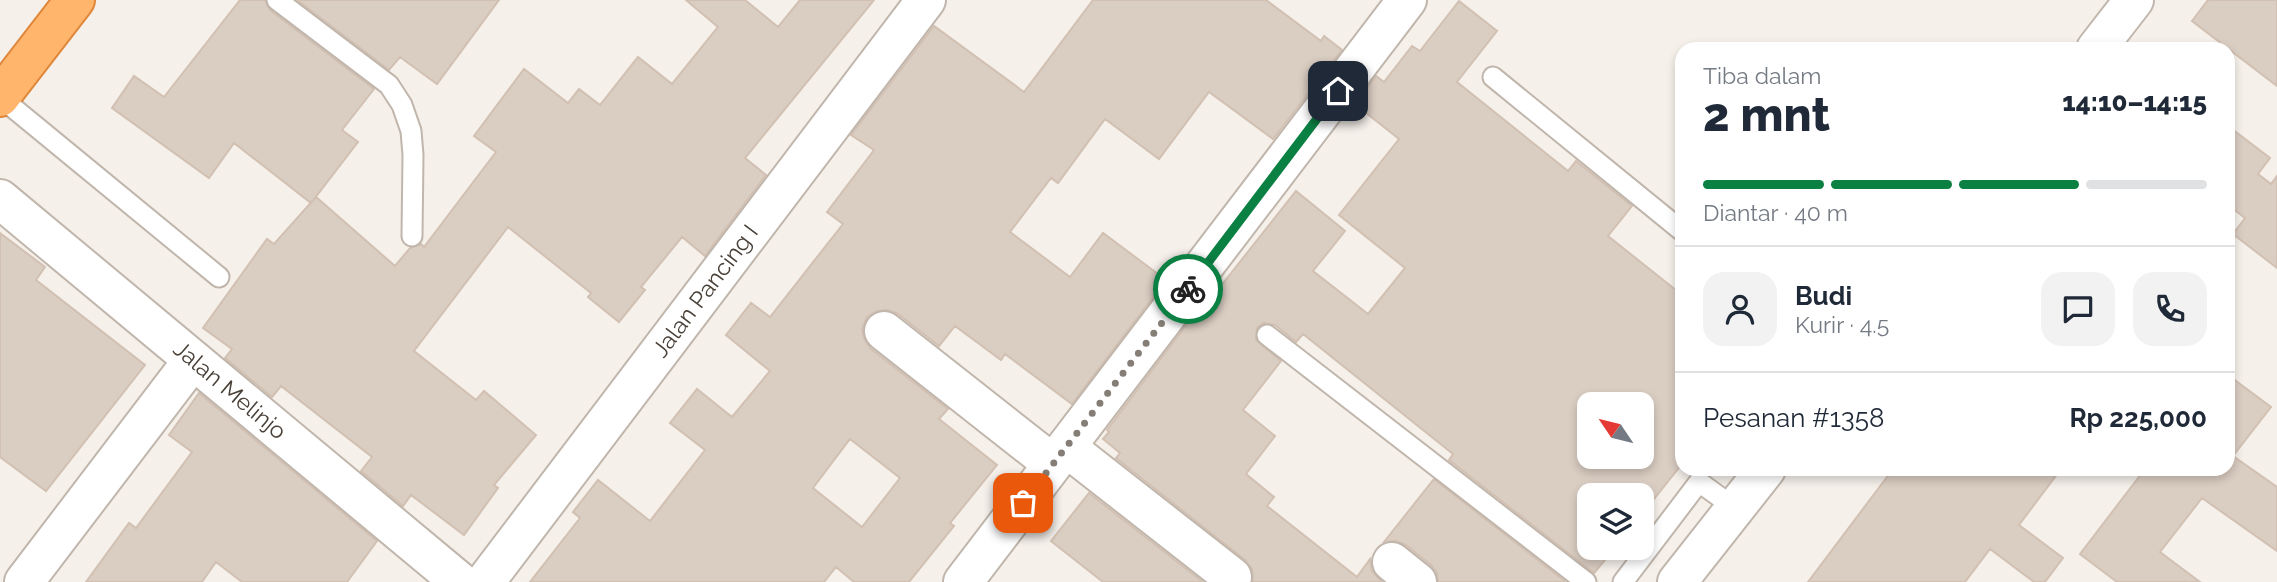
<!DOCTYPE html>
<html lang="id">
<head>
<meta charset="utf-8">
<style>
	body { margin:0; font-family:Raleway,sans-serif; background:#f2f2f3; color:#1f2937; height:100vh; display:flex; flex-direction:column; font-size:26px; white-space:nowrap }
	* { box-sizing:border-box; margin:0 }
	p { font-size:23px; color:#747a83 }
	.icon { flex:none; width:38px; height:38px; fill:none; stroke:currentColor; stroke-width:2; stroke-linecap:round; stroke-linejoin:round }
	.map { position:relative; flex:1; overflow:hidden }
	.panel { position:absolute; left:1675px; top:42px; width:560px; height:434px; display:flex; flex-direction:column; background:#fff; border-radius:21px; box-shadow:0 4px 10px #0003 }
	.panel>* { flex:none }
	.needle { width:46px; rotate:305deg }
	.controls { position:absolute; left:1577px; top:392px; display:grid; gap:14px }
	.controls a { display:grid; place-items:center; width:77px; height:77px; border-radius:14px; background:#fff; box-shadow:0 4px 10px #0003; font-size:35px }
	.pin { position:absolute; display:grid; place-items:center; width:60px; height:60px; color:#fff; margin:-30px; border-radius:14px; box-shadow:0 4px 10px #0006 }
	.courier { position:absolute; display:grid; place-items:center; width:70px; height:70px; margin:-35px; border:5px solid #0b8043; border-radius:50%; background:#fff; color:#222; box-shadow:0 2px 9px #0007 }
	.overview em { font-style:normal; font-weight:800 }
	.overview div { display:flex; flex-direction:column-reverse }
	.overview { display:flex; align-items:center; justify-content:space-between; height:119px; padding:0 28px }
	h1 { font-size:46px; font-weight:800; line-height:52px }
	.bar { display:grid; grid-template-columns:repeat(4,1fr); gap:10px 7px; align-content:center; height:84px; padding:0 28px }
	.bar i { height:9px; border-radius:5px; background:#e0e1e3 }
	.bar .active { background:#0b8043 }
	.bar p { grid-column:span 4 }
	.line { display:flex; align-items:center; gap:18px; padding:0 28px; border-top:2px solid #e0e1e3 }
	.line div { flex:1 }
	.round { display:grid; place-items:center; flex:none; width:74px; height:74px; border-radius:21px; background:#f2f2f3 }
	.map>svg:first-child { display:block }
</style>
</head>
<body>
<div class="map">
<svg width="2277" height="582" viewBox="0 0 2277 582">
	<rect width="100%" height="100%" fill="#f5f0ea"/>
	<path fill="#dacdc2" stroke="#d2c0b2" stroke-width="2" fill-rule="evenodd" d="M 240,0 L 265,0 L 270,10 L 374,89 L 342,130 L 358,142 L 311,203 L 234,143 L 209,178 L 112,108 L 134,76 L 164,97 Z
		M 297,0 L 499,0 L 437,84 L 400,57 L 389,70 Z
		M 686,0 L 745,0 L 778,27 L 800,0 L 874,0 L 745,158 L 766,175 L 705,256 L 682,237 L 641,287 L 645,290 L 619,322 L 588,297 L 591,293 L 508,227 L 414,351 L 476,400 L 484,391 L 536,435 L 494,485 L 498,488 L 464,535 L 411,495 L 403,506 L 361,471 L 372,457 L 281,386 L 272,397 L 225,358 L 232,349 L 203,328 L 267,239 L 274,244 L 316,197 L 395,266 L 410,248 L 421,244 L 424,247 L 496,152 L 474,136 L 524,69 L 568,103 L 579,89 L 600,105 L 638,57 L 672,84 L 718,27 Z
		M 1093,0 L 1266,0 L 1321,41 L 1324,36 L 1342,50 L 1273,139 L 1209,92 L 1159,159 L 1105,119 L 1058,183 L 1051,178 L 1010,232 L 1070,277 L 1103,233 L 1166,280 L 1072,404 L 1005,354 L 1001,360 L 955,326 L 939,346 L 898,314 L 888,310 L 877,311 L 867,317 L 862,329 L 864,338 L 870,348 L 948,409 L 939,419 L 997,465 L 950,523 L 954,526 L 909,582 L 854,582 L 836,567 L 824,582 L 530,582 L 580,518 L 573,512 L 598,480 L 650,521 L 705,450 L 670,423 L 697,389 L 732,417 L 770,371 L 726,335 L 751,303 L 770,317 L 843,224 L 827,212 L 874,150 L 851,135 L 934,26 L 1024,92 ZM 850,439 L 900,478 L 862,527 L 813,488 Z
		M 2208,0 L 2277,0 L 2277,86 L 2192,21 Z
		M 1459,1 L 1497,31 L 1457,82 L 1568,171 L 1576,161 L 1632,206 L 1608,236 L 1682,295 L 1682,464 L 1642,514 L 1642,495 L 1589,495 L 1589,548 L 1615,548 L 1594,573 L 1449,460 L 1453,454 L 1303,334 L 1296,342 L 1275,325 L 1263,323 L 1257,328 L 1256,340 L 1281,361 L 1243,410 L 1275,436 L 1246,474 L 1274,497 L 1267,506 L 1357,577 L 1370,559 L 1372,571 L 1382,582 L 1253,582 L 1252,569 L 1245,560 L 1116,458 L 1120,453 L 1103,439 L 1109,432 L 1107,430 L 1206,299 L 1209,301 L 1296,191 L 1345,231 L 1313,271 L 1368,314 L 1405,268 L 1339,215 L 1399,139 L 1355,104 L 1376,76 L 1384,82 L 1412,46 L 1420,51 ZM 1589,404 L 1642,404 L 1642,457 L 1589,457 Z
		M 2228,126 L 2270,158 L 2258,174 L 2271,184 L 2277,176 L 2277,268 L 2233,234 L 2245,218 L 2232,208 L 2228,213 Z
		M 0,233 L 45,267 L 36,280 L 145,365 L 46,491 L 0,457 Z
		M 2228,375 L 2271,407 L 2233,456 L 2277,487 L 2277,551 L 2202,498 L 2160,552 L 2200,582 L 2117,582 L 2080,554 L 2145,469 L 2228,469 Z
		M 199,393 L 377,541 L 347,582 L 242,582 L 216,562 L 202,582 L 86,582 L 129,523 L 136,528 L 192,452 L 169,435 Z
		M 1893,469 L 2061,469 L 2019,525 L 2063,558 L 2045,582 L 2034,582 L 1990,549 L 1965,582 L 1808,582 Z
		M 1434,479 L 1566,582 L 1438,582 L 1437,573 L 1431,565 L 1406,545 L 1396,541 L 1384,542 Z
		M 1089,493 L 1203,582 L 1103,582 L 1051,541 Z"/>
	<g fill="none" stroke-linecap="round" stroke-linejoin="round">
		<defs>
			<path id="lane" d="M 277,0 L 389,85 L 402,105 L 411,131 L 413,155 L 412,236
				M 1493,77 L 1682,231
				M 0,97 L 219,277
				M 1267,335 L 1586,582
				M 1623,582 L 1699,482 L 1735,508"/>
			<path id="street" d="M 2096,49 L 2134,0
				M 0,199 L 460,582
				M 884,331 L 1053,464
				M 1066,447 L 1232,577
				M 1392,562 L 1417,582
				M 24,582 L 193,360
				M 485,582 L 926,0
				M 963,582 L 1407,0
				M 1677,582 L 1766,469"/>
			<path id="highway" d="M 0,97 L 75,0"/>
		</defs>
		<use href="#lane" stroke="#c1b6ac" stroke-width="23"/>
		<use href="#street" stroke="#c1b6ac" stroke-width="42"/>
		<use href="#highway" stroke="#df873a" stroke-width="42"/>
		<use href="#lane" stroke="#fff" stroke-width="19"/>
		<use href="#street" stroke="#fff" stroke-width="38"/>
		<use href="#highway" stroke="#ffb56b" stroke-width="38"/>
	</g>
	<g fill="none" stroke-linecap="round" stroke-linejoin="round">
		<path stroke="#857e76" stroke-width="7" stroke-dasharray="0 12.6" d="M 1023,503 L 1188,289"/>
		<path stroke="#0b8043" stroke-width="9" d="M 1188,289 L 1338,91"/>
	</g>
	<g text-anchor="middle" stroke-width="6" stroke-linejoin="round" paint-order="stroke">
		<g font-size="23" fill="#494038" stroke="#fff">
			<text transform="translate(705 291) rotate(-53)" y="8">Jalan Pancing I</text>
			<text transform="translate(230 390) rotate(40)" y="8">Jalan Melinjo</text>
		</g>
	</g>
</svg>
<div class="controls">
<a><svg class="needle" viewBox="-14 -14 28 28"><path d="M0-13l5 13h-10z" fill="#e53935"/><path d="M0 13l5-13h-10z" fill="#747a83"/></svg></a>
<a><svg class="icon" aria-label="layers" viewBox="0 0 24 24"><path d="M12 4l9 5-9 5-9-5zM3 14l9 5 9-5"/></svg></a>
</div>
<div class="pin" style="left:1023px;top:503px;background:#ea580c"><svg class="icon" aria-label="bag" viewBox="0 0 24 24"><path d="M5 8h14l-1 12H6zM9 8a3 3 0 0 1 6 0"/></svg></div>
<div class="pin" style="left:1338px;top:91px;background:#1f2937"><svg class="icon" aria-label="home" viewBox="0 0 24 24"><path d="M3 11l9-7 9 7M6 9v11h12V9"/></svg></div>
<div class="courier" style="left:1188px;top:289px"><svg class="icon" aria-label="bike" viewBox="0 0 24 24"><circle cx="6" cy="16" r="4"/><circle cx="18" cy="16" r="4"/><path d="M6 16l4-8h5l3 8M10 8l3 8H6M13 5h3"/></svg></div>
<section class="panel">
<div class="overview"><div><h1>2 mnt</h1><p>Tiba dalam</p></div><em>14:10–14:15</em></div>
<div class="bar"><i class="active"></i><i class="active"></i><i class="active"></i><i></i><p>Diantar · 40 m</p></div>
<div class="line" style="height:126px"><a class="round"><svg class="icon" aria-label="person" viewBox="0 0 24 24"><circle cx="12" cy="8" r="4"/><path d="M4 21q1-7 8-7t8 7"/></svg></a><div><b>Budi</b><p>Kurir · 4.5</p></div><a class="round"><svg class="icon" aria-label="chat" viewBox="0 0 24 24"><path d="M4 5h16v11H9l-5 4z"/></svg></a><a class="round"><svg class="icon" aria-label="phone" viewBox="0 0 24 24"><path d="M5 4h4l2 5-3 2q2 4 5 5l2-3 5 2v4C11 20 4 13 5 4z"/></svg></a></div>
<div class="line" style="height:91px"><div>Pesanan #1358</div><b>Rp 225,000</b></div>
</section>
</div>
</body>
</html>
